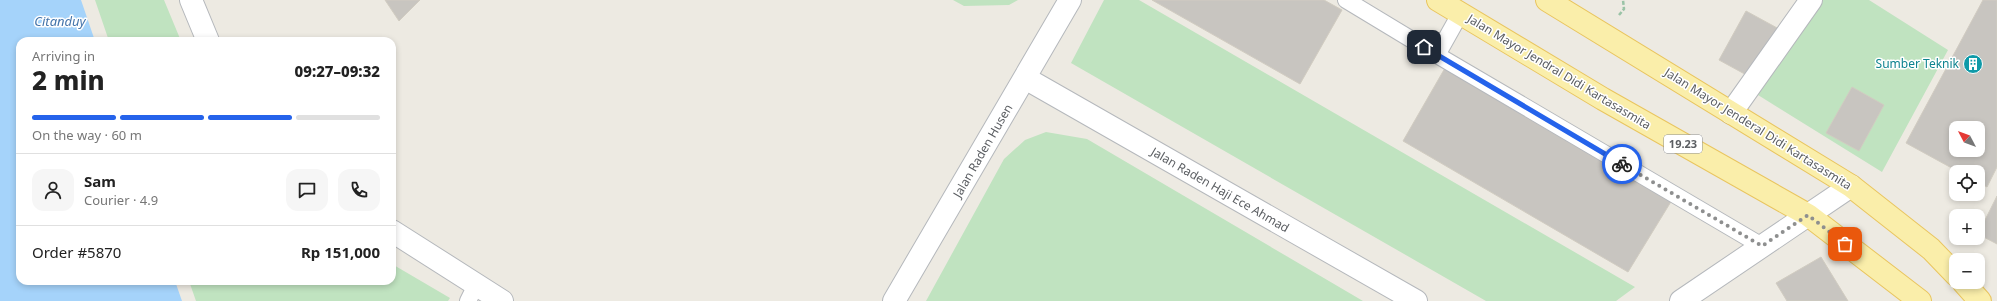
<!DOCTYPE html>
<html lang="en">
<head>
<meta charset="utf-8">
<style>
	body { margin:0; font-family:"Noto Sans",sans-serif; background:#f6f6f6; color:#222; height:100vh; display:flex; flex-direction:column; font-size:15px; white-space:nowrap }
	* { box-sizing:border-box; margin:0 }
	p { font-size:13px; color:#767676 }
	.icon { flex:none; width:22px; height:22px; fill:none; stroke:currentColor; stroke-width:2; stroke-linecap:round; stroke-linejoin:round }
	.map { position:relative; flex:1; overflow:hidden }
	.drawer { position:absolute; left:16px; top:37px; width:380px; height:248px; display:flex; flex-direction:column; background:#fff; border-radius:12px; box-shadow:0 2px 6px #0003 }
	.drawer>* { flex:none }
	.needle { width:26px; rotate:311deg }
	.fabs { position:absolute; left:1949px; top:121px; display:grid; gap:8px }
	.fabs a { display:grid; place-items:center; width:36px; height:36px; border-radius:8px; background:#fff; box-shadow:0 2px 6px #0003; font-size:20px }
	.pin { position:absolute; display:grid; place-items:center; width:34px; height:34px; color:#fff; margin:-17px; border-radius:8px; box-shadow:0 2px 6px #0006 }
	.courier { position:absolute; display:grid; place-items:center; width:40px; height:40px; margin:-20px; border:3px solid #2563eb; border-radius:50%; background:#fff; color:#222; box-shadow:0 1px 5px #0007 }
	.headline em { font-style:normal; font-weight:800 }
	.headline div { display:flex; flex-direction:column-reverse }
	.headline { display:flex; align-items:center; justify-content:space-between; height:68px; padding:0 16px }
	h1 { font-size:26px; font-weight:800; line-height:30px }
	.bar { display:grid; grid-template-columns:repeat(4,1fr); gap:6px 4px; align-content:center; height:48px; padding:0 16px }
	.bar i { height:5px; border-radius:3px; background:#e0e0e0 }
	.bar .active { background:#2563eb }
	.bar p { grid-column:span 4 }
	.line { display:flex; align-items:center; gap:10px; padding:0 16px; border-top:1px solid #e0e0e0 }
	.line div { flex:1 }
	.round { display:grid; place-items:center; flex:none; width:42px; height:42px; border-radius:12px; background:#f6f6f6 }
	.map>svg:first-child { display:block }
</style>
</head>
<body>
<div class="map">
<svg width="1997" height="301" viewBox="0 0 1997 301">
	<rect width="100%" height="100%" fill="#edeae2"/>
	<path fill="#c0e3c0" d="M 95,0 L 164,0 L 181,41 L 109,41 Z
		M 953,0 L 1018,0 L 1009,5 L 964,6 Z
		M 1104,0 L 1139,0 L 1635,287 L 1616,301 L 1486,301 L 1071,63 Z
		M 1814,0 L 1869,0 L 1948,50 L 1882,172 L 1750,90 Z
		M 1046,132 L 1087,139 L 1363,301 L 926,301 L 1004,159 L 1025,140 Z
		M 392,264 L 450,298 L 448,301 L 196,301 L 189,281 L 392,281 Z"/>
	<path fill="#a5d3fa" d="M 0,0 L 81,0 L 95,41 L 20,41 L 20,281 L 175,281 L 182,301 L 0,301 Z"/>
	<path fill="#c8c5c0" stroke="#d1ccc1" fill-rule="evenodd" d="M 385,0 L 420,0 L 399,21 Z
		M 1152,0 L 1324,0 L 1342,10 L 1300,84 Z
		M 1983,0 L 1997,0 L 1997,167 L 1987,187 L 1978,182 L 1978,172 L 1959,172 L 1906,143 ZM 1956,128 L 1978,128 L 1978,150 L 1956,150 Z
		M 1746,11 L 1779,29 L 1752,78 L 1719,60 Z
		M 1445,68 L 1672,200 L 1628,272 L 1403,141 Z
		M 1852,87 L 1884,105 L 1859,151 L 1826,133 Z
		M 1997,196 L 1997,244 L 1978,234 Z
		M 1821,257 L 1848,301 L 1787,301 L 1776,283 Z"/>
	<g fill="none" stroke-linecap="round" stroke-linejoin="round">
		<defs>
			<path id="lane" d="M 1346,0 L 1437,55 L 1762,246
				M 1437,55 L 1460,14
				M 468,301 L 476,285"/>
			<path id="street" d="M 191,0 L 208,41
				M 1025,78 L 1416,301
				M 1731,113 L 1811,0
				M 392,231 L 502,301
				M 894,301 L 1070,0
				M 1681,301 L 1851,186"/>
			<path id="primary" d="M 1438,0 L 1603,99 L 1808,215 L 1920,301
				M 1547,0 L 1851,186 L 1931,249 L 1956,275
				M 1963,282 L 1980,301"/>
		</defs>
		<use href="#lane" stroke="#b5b8bc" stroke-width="18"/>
		<use href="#street" stroke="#b5b8bc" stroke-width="24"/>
		<use href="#primary" stroke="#e9c55f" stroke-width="24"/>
		<path stroke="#9ac3a6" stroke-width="2.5" stroke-dasharray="4 2" stroke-linecap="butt" d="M 1619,15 L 1624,9 L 1623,0"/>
		<use href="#lane" stroke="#fff" stroke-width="16"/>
		<use href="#street" stroke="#fff" stroke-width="22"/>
		<use href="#primary" stroke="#faeeaa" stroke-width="22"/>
	</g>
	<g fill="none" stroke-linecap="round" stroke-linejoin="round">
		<path stroke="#8e8f8f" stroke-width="4" stroke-dasharray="0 7.2" d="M 1622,164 L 1762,246 L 1808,215 L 1845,244"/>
		<path stroke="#2563eb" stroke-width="5" d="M 1424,47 L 1622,164"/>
	</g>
	<defs>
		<symbol id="building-disc" viewBox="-11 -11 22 22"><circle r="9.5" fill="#0f9aa8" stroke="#fff"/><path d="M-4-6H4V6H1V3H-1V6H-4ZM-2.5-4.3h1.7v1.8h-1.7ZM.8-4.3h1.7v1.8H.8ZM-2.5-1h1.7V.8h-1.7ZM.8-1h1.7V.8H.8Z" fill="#fff"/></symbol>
	</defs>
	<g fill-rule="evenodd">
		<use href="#building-disc" x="1962" y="53" width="22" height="22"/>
	</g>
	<g text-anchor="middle" stroke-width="3" stroke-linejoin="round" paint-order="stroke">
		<rect fill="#fff" stroke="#8c8e91" stroke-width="1" x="1664" y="135" width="38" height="18" rx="3"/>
		<g font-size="11" font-weight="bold" fill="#5b5e62">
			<text x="1683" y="148">19.23</text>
		</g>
		<g font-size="12" fill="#0d838f" stroke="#fff" text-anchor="end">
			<text x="1959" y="68">Sumber Teknik</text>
		</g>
		<g font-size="12" fill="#5b5e62" stroke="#fff">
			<text transform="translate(1559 72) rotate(31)" y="4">Jalan Mayor Jendral Didi Kartasasmita</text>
			<text transform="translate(1758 129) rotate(32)" y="4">Jalan Mayor Jenderal Didi Kartasasmita</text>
			<text transform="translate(983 151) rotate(-60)" y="4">Jalan Raden Husen</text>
			<text transform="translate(1220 190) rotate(30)" y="4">Jalan Raden Haji Ece Ahmad</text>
		</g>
		<g font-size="13" font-style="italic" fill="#4374ab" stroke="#fff">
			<text x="60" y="26">Citanduy</text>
		</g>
	</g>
</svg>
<div class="fabs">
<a><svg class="needle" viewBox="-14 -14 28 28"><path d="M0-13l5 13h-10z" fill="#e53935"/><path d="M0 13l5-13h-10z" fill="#767676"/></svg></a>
<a><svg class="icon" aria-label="locate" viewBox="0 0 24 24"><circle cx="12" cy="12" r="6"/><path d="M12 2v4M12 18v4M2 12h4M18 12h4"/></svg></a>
<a>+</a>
<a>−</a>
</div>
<div class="pin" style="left:1845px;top:244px;background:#ea580c"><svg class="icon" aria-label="bag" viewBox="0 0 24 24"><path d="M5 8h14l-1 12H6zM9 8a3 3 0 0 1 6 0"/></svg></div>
<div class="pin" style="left:1424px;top:47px;background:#1f2937"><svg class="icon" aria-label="home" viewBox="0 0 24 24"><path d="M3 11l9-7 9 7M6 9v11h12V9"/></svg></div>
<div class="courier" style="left:1622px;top:164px"><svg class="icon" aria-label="bike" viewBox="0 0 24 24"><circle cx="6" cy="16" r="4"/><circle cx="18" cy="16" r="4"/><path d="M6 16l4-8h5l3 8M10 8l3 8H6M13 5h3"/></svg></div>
<section class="drawer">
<div class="headline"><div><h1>2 min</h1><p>Arriving in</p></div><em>09:27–09:32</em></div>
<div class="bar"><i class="active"></i><i class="active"></i><i class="active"></i><i></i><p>On the way · 60 m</p></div>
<div class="line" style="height:72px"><a class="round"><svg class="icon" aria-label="person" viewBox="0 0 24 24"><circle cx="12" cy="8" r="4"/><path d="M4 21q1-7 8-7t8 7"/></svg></a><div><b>Sam</b><p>Courier · 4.9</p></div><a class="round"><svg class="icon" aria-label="chat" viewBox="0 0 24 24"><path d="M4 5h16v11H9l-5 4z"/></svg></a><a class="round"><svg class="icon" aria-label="phone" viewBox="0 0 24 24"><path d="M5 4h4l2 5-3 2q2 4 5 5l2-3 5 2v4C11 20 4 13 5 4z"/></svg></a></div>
<div class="line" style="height:52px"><div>Order #5870</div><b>Rp 151,000</b></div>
</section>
</div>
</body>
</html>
